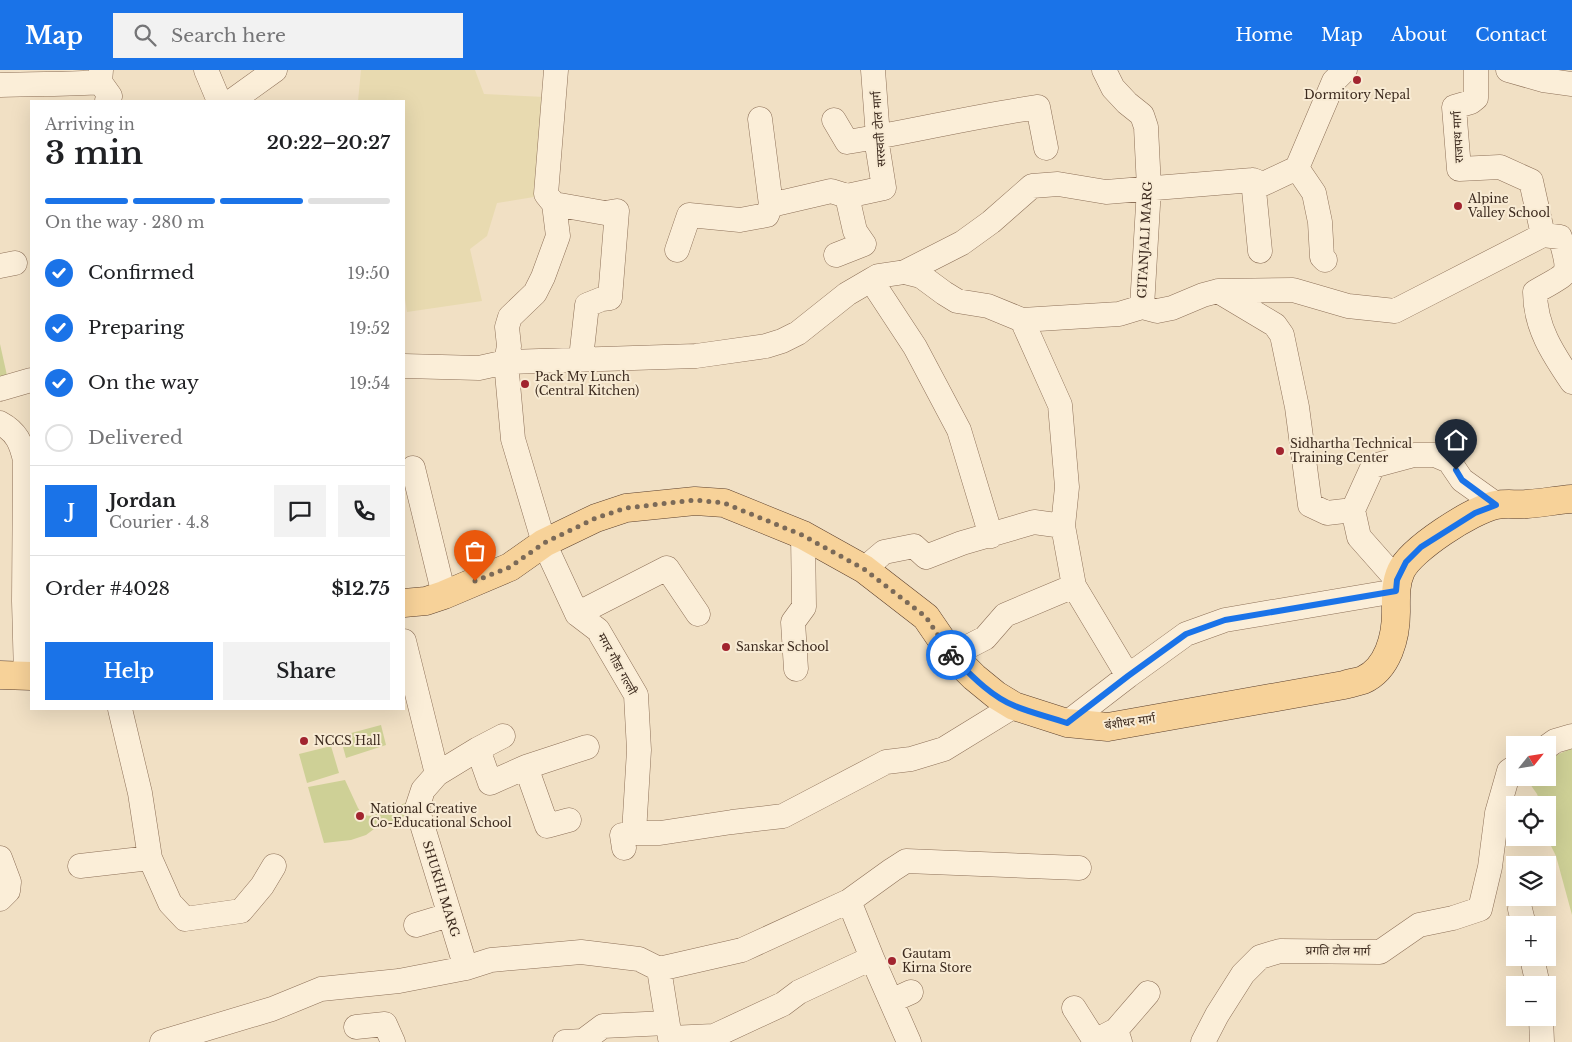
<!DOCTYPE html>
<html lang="en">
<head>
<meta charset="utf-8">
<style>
	body { margin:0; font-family:"Libre Baskerville","Noto Sans Devanagari",serif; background:#f2f2f2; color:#202124; height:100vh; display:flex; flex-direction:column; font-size:19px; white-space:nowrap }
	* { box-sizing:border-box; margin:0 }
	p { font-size:16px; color:#757577 }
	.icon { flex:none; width:28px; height:28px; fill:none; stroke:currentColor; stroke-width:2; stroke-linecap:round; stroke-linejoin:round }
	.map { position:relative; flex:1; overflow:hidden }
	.sheet { position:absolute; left:30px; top:30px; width:375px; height:610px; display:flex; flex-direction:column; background:#fff; border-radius:0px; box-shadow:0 5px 20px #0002 }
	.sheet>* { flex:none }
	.needle { width:32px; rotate:60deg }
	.controls { position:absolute; left:1506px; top:666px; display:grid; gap:10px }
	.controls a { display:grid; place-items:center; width:50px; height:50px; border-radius:0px; background:#fff; box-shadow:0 5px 20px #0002; font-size:25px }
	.pin { position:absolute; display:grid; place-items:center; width:42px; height:42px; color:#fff; margin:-51px -21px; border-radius:50% 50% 50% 0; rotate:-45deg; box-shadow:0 0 5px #0007 }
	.pin .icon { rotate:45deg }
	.courier { position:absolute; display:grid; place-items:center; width:50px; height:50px; margin:-25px; border:4px solid #1a73e8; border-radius:50%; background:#fff; color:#222; box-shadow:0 1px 6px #0007 }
	.summary em { font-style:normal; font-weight:600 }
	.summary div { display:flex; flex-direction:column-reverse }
	.summary { display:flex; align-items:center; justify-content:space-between; height:85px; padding:0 15px }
	h1 { font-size:32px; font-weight:600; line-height:38px }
	.bar { display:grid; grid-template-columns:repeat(4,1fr); gap:8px 5px; align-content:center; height:60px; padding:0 15px }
	.bar i { height:6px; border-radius:4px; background:#e0e0e0 }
	.bar .on { background:#1a73e8 }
	.bar p { grid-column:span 4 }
	.line { display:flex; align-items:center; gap:12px; padding:0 15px; border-top:1px solid #e0e0e0 }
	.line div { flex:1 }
	.round { display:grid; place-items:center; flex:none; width:52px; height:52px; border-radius:0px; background:#f2f2f2 }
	ol { padding:0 15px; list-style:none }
	li { display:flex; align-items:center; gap:15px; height:55px }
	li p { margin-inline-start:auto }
	li .icon { padding:5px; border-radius:50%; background:#1a73e8; color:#fff; stroke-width:4 }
	li:last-child { color:#757577 }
	li i { width:28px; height:28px; border:2px solid #e0e0e0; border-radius:50% }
	.cta { display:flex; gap:10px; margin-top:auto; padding:10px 15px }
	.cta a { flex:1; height:58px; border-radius:0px; background:#1a73e8; color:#fff; font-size:20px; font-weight:600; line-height:58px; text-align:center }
	.cta a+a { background:#f2f2f2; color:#202124 }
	header { display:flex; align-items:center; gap:30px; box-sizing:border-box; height:70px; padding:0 25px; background:#1a73e8; color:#fff }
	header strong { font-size:24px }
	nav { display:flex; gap:28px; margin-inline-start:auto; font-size:18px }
	.search { width:350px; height:45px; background:#f2f2f2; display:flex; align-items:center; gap:12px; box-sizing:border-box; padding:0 18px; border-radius:0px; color:#757577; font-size:19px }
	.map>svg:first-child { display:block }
</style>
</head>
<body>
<header>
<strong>Map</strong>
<div class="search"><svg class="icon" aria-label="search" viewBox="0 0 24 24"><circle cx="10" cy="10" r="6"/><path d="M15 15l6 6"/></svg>Search here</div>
<nav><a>Home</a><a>Map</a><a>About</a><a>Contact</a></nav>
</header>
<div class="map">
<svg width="1572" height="972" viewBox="0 0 1572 972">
	<rect width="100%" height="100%" fill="#f1e0c4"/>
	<path fill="#e8dab0" d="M 361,0 L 475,0 L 484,24 L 545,27 L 540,126 L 497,133 L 487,166 L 470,179 L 482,231 L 407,242 L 404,222 L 404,31 L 358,31 Z"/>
	<path fill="#ced096" d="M 0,274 L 8,310 L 0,313 Z
		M 381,655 L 386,675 L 346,688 L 340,666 Z
		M 331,676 L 339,703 L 307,713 L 299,684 Z
		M 1572,678 L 1572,845 L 1556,786 L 1547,768 L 1549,755 L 1548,751 L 1548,735 L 1541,735 L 1537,724 L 1530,714 L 1531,708 L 1548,708 L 1548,689 Z
		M 345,710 L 358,738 L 363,745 L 371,746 L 408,732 L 412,743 L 374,759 L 366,765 L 351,770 L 324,773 L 308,717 Z"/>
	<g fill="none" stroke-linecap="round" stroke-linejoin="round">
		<defs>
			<path id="minor" d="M 101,0 L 100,12 L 110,26 L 107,31
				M 206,0 L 219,31
				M 556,0 L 546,124 L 554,134 L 558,166 L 543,207 L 535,223 L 510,247 L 507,257 L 509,276 L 506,292 L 513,369 L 544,473 L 577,544 L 598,560 L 636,625 L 639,680 L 634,763
				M 1104,0 L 1113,18 L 1127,33 L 1142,45 L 1146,57 L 1149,118 L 1142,237 L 1157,241 L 1172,238 L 1203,225 L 1218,221 L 1275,255 L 1282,265 L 1297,337 L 1310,435 L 1327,443 L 1353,440 L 1373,396 L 1414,385 L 1435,385 L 1449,391 L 1462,410 L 1497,435
				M 1476,0 L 1476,28 L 1471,32 L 1454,37 L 1459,99 L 1500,97 L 1531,111 L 1543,165 L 1560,167 C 1572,208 1569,202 1535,222 C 1535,257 1553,284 1572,312
				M 1508,0 L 1543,10 L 1572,14
				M 0,15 C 34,13 67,15 100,12
				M 232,31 L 275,0
				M 760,49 L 771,135
				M 834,50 L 847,72 C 911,62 973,46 1038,37 L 1046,78
				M 1297,98 L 1314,123 L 1320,152 L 1322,187 L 1325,190
				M 1253,110 L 1260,181
				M 554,134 L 605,143 L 617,141 L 610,228 L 602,229 L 587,235 L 581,288
				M 677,180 L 689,145 L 740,150 L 767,145 L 771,135 L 831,121 L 847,126 L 884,118 L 877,74 L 878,67 L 873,0
				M 836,185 L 864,174 L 855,161 L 847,126
				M 0,196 L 15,193
				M 905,202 L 921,206 L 944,223 L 957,231 L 988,236 L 1022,250 L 1119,244 L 1142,237
				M 871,210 L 915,277 L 959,360 L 991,466
				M 1218,221 L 1293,220 L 1348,236 L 1395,241 L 1543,165
				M 1022,250 L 1060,335 L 1067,417 L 1063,456
				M 404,296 L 479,298 L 506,292 L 696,286 L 766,276 L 782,271 L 798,263 L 847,224 L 871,210 L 878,206 L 905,202 L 962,173 L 991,152 L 1032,116 L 1058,114 L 1106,122 L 1253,110 L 1263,114 L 1297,98 L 1334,11 L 1345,0
				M 0,319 L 31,310
				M 0,353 C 17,362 21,373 25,390 L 24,531 L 26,606
				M 413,398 L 444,525
				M 1353,440 L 1359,467 L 1397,510
				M 864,499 L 884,482 L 914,476 L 926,487 L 962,473 L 1034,452 L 1063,456 L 1074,516
				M 577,544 L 667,498 L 698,544
				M 404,571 L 437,704 L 423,720 L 417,738 L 466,898
				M 952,585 L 985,568 L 1005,545 L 1074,516 L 1128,606
				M 796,599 L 793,552 L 804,537 L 803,465
				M 120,639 L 140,723 L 150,788 L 170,833 L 185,849 L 241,841 L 262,816 L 274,796
				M 1067,653 L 1128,606 L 1186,564 L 1225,550 L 1396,521
				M 1548,676 L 1555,671 L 1572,666
				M 478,679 L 503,666
				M 526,697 L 587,677
				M 437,704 L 478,679 L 490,713 L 526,697 L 547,756 L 569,750
				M 624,778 L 622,765 L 634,763 L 660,763 L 732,752 L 783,746 L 886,692 L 911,689 L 944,679 L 1014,636
				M 0,788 L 9,812 L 8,821 L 0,829
				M 80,796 L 150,788
				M 1520,839 L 1524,855
				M 416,855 L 449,845
				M 872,888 L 909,972
				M 1532,888 L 1538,915
				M 659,899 L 670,968
				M 891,931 L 911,922
				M 1074,938 L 1095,971 L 1116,960
				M 1541,948 L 1542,972
				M 356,957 L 385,954 L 393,972
				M 670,968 L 714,966 L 783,934 L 799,922 L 872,888 L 849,831
				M 162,972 L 272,939 L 321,919 L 399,911 L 466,898 L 491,890 L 581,882 L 639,889 L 659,899 L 742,880 L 849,831 L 892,800 L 906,791 L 1079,798
				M 565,972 L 583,971 L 603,956 L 667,953
				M 1120,972 L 1116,960 L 1148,923
				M 1203,972 L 1217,945 L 1243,904 L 1260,887 L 1280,881 L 1380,882 L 1419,855 L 1453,848 L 1480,839 L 1490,797 L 1497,743 L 1509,701 L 1515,697"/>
			<path id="major" d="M 404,533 L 426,531 L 444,525 L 510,497 L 544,473 L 596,448 L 626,438 L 695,431 L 724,433 L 803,465 L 864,499 L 926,547 L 952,585 L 974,607 L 996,625 L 1014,636 L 1067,653 L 1108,657 L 1344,615 C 1350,613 1357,612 1363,610 C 1388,599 1396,567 1396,542 C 1396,528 1395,514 1401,501 C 1411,479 1472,440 1496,435 C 1506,433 1517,435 1527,434 C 1542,433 1557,430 1572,429
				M 0,605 L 31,606"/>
		</defs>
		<use href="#minor" stroke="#8d7058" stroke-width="25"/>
		<use href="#major" stroke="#5b3f2d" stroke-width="29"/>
		<use href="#minor" stroke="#fbeed8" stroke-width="24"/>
		<use href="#major" stroke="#f7d299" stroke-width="28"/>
	</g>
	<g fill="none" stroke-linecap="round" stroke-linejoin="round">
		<path stroke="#7b6a58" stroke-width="5" stroke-dasharray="0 9" d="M 475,511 L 510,497 L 544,473 L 596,448 L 626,438 L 695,430 L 724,433 L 802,465 L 864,499 L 926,547 L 951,585"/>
		<path stroke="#1a73e8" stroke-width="6" d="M 951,585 C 970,604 990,626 1015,636 C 1032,643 1050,647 1067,653 L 1128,606 L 1186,564 L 1225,550 L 1396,521 L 1397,510 L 1406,492 L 1421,477 L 1475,443 L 1496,435 L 1462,410 L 1456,400"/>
	</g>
	<g fill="#a1242f" stroke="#f8ebd4" stroke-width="2">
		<circle cx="1357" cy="10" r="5"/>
		<circle cx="1458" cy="136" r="5"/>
		<circle cx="525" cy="314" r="5"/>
		<circle cx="1280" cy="381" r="5"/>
		<circle cx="726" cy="577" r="5"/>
		<circle cx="304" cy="671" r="5"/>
		<circle cx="360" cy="746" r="5"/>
		<circle cx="892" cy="891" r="5"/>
	</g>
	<g text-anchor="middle" stroke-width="4" stroke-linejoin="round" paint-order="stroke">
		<g font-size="12" fill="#3c2a1e" stroke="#f8ebd4" text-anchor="start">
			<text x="1357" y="29" text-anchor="middle">Dormitory Nepal</text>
			<text x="1468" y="133">Alpine<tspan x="1468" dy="14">Valley School</tspan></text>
			<text x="535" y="311">Pack My Lunch<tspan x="535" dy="14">(Central Kitchen)</tspan></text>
			<text x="1290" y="378">Sidhartha Technical<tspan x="1290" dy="14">Training Center</tspan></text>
			<text x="736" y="581">Sanskar School</text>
			<text x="314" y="675">NCCS Hall</text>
			<text x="370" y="743">National Creative<tspan x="370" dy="14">Co-Educational School</tspan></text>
			<text x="902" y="888">Gautam<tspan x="902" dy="14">Kirna Store</tspan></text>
		</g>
		<g font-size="12" fill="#3c2a1e" stroke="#f8ebd4">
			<text transform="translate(879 59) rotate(-94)" y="4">सरस्वती टोल मार्ग</text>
			<text transform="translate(1458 67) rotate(-93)" y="4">राजपथ मार्ग</text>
			<text transform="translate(1145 170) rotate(-87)" y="4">GITANJALI MARG</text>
			<text transform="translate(617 594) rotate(61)" y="4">मगर गौडा गल्ली</text>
			<text transform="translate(1130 652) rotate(-8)" y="4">बंशीधर मार्ग</text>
			<text transform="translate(441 819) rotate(73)" y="4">SHUKHI MARG</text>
			<text transform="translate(1338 881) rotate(1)" y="4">प्रगति टोल मार्ग</text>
		</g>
	</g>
</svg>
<div class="controls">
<a><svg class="needle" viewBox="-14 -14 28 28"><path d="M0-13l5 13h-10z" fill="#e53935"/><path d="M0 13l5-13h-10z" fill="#757577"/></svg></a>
<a><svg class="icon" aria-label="locate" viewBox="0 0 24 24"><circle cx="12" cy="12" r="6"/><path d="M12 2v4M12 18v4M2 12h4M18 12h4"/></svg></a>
<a><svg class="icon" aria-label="layers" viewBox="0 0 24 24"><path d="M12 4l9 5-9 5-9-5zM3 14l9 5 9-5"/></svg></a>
<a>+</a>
<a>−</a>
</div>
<div class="pin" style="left:475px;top:511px;background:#ea580c"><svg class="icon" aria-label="bag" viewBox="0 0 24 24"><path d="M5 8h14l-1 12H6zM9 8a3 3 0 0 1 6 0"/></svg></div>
<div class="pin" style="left:1456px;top:400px;background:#1f2937"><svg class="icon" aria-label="home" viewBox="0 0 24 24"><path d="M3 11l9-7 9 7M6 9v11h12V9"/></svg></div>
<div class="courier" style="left:951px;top:585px"><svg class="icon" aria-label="bike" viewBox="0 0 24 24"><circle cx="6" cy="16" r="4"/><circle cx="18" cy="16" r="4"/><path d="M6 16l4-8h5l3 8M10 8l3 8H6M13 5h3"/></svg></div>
<section class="sheet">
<div class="summary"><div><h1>3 min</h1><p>Arriving in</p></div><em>20:22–20:27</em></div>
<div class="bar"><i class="on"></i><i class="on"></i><i class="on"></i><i></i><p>On the way · 280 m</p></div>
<ol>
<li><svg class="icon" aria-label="check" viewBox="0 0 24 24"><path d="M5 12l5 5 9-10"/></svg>Confirmed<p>19:50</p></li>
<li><svg class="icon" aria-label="check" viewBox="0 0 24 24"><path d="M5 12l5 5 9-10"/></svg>Preparing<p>19:52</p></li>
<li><svg class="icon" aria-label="check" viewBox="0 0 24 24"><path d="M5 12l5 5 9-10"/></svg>On the way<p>19:54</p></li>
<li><i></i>Delivered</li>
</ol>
<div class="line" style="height:90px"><b class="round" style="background:#1a73e8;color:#fff">J</b><div><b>Jordan</b><p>Courier · 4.8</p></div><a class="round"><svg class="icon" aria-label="chat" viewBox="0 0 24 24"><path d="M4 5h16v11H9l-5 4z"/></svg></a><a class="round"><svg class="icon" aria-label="phone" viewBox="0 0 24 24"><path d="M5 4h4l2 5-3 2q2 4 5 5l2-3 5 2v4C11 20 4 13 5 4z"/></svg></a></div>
<div class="line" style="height:65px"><div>Order #4028</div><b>$12.75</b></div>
<div class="cta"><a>Help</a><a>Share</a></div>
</section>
</div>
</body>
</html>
